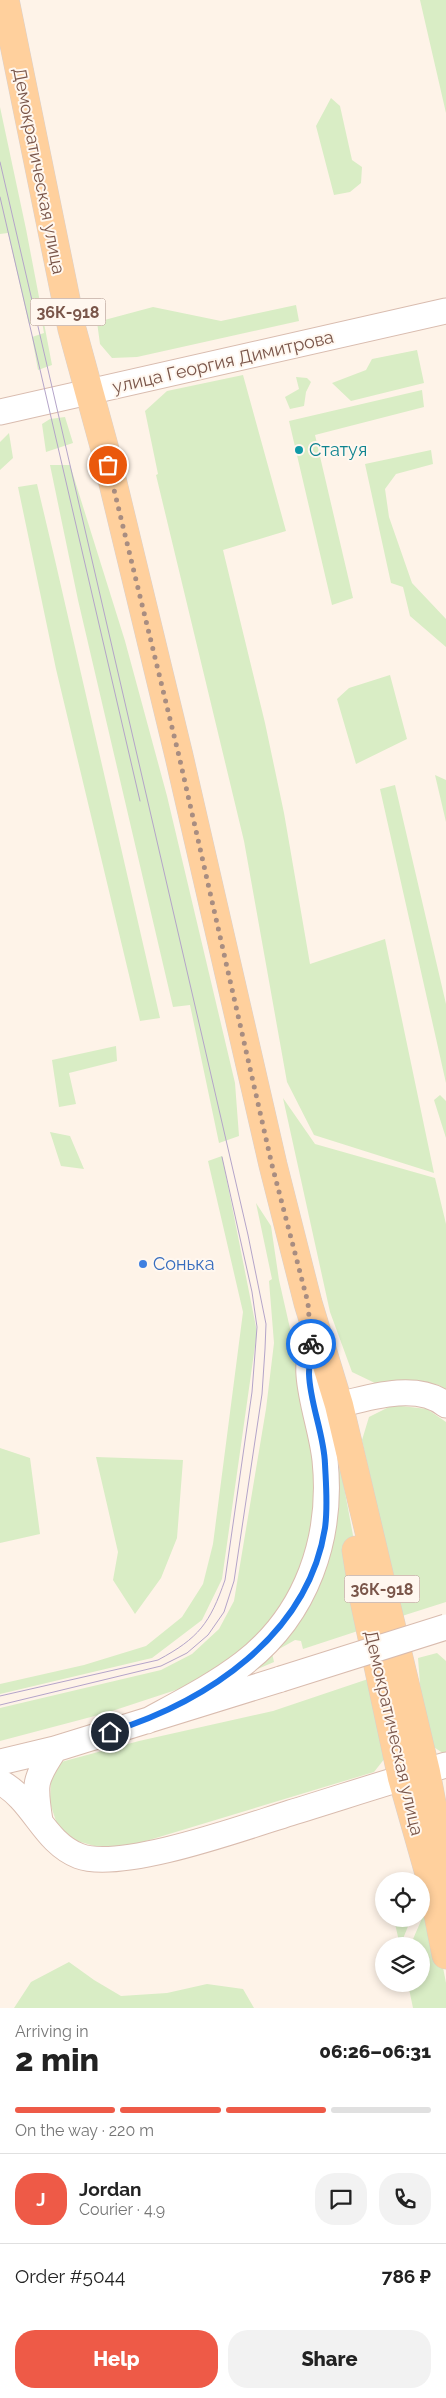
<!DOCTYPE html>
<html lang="en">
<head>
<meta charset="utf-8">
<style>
	body { margin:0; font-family:Raleway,sans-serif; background:#f2f2f2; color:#222; height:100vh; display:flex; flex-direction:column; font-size:19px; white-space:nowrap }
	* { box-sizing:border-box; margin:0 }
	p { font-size:16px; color:#767676 }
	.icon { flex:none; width:28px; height:28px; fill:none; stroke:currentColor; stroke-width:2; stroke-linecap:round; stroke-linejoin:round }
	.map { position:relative; height:2008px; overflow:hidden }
	.details { display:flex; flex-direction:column; background:#fff; flex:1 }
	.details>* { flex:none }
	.buttons { position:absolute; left:375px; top:1872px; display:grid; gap:10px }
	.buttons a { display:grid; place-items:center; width:55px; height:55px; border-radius:50%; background:#fff; box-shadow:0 2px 8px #0003; font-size:25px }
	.pin { position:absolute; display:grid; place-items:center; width:42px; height:42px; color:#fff; margin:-21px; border:2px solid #fff; border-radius:50%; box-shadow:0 1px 5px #0007 }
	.courier { position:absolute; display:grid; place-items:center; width:50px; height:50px; margin:-25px; border:4px solid #1a73e8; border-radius:50%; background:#fff; color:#222; box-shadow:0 1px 6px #0007 }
	.head em { font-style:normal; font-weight:800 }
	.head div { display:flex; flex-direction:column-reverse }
	.head { display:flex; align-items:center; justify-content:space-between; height:85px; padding:0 15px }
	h1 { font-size:32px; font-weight:800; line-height:38px }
	.bar { display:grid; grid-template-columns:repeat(4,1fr); gap:8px 5px; align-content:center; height:60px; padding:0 15px }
	.bar i { height:6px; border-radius:4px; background:#e0e0e0 }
	.bar .on { background:#ee5a47 }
	.bar p { grid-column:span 4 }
	.line { display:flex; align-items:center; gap:12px; padding:0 15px; border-top:1px solid #e0e0e0 }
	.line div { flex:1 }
	.round { display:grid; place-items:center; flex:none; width:52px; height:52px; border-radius:20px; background:#f2f2f2 }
	.button { display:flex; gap:10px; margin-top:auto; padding:10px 15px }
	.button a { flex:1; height:58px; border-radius:20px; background:#ee5a47; color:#fff; font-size:20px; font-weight:800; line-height:58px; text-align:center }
	.button a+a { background:#f2f2f2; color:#222 }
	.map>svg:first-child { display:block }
</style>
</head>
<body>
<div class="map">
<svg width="446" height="2008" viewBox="0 0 446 2008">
	<rect width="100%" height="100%" fill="#fef3e8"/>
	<path fill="#d9edc5" d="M 420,0 L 446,0 L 446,113 Z
		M 331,98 L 340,106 L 352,160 L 362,167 L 361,183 L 350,192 L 334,195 L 316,126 Z
		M 0,107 L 26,229 L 52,365 L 38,370 L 32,337 L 44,333 L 42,322 L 29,324 L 8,233 L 0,234 Z
		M 296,305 L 299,321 L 137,357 L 112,358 L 100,344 L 97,322 L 153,307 L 221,321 Z
		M 417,350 L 424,383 L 351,401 L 332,383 L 366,370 L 372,359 Z
		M 243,375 L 286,531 L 223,550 L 265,723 L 284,813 L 310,964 L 385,939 L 434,1173 L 314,1135 L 287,1082 L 244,841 L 156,475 L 158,474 L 145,411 L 167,391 Z
		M 296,377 L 307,378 L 311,382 L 306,392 L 304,406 L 290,409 L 285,397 L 299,389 Z
		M 422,390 L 424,407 L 315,435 L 353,598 L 332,605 L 289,421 Z
		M 65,417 L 73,443 L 46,452 L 42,424 L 50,419 Z
		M 9,433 L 13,458 L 0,470 L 0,442 Z
		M 431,450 L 433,464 L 396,474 L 385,489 L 389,517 L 412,583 L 446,619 L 446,647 L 410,616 L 403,587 L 391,583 L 365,464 Z
		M 50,465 L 70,465 L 125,641 L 167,796 L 235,1083 L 239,1136 L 219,1143 L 190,1005 L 173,1007 L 78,600 Z
		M 37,484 L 55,560 L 160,1018 L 140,1021 L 56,669 L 18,487 Z
		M 390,675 L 407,739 L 356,764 L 337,699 L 349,688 Z
		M 435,775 L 446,780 L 446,822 Z
		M 395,785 L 446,1004 L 446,1083 L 380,789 Z
		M 116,1046 L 117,1061 L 69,1073 L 76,1104 L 59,1107 L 52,1060 Z
		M 440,1095 L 446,1101 L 446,1138 L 434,1100 Z
		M 283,1098 L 315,1144 L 435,1178 L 446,1224 L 446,1390 L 439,1385 L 410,1380 L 377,1384 L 352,1372 L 330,1312 Z
		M 50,1132 L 70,1136 L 84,1169 L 61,1166 Z
		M 222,1156 L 257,1332 L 222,1579 L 202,1620 L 152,1658 L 0,1694 L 0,1684 L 84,1665 L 146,1646 L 182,1617 L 203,1584 L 213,1544 L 243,1312 L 208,1161 Z
		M 256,1203 L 271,1226 L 279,1280 L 309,1412 L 318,1472 L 319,1553 L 272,1633 L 188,1686 L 106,1713 L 0,1741 L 0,1708 L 161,1670 L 192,1654 L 219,1629 L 234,1601 L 266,1409 L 274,1343 L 269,1281 L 272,1279 Z
		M 393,1405 L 427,1409 L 446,1422 L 446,1602 L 402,1616 L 362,1440 L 369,1417 Z
		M 0,1448 L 30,1458 L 40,1534 L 0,1543 Z
		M 332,1451 L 339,1460 L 370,1627 L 303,1649 L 301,1641 L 295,1640 L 272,1653 L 274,1662 L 253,1671 L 283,1631 Z
		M 96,1457 L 183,1460 L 177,1538 L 161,1578 L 135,1614 L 113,1580 L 118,1552 Z
		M 437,1653 L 446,1661 L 446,1755 L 432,1746 L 423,1723 L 418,1658 Z
		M 380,1675 L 389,1753 L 374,1772 L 136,1844 L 101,1848 L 74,1840 L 58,1827 L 50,1803 L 51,1774 L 61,1762 L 139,1741 L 273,1711 Z
		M 430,1900 L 446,1983 L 446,2008 L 413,2008 L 408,1984 L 421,1984 L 421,1946 L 410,1946 Z
		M 394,1919 L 411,1919 L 400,1946 Z
		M 69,1962 L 94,1980 L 121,1996 L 167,1993 L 207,1984 L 243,1989 L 254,2008 L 14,2008 L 31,1982 Z"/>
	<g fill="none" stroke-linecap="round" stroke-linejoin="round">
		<defs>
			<path id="secondary" d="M 0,412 L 446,311
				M 339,1405 C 370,1397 418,1382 446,1405
				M 147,1721 C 180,1703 214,1686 244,1663 C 307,1614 333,1538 325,1460 C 322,1432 311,1403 309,1375 C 308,1365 310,1354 311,1344
				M 0,1762 L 55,1749 L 281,1679
				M 0,1782 C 34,1800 43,1842 79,1856 C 121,1872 245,1827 290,1813 C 342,1797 394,1780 446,1765
				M 40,1821 C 34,1784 34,1780 55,1749"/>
			<path id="primary" d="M 5,0 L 72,329 L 104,446 L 179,756 L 273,1165 L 308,1303 L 339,1405 L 426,1772 L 446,1877
				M 356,1550 L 364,1600 L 402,1778 L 432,1884 L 446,1955"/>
		</defs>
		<use href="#secondary" stroke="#d9bcaf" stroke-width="27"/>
		<use href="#primary" stroke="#dad0cc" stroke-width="29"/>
		<use href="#secondary" stroke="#fff" stroke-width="25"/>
		<use href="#primary" stroke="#ffd09d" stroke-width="28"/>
		<path stroke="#b4a4c9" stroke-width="1" d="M 0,162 L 248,1235 L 266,1324 L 265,1349 L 262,1394 L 234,1581 L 224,1612 L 208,1635 L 187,1653 L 161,1666 L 0,1705
			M 0,197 L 140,801
			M 0,1696 L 158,1660 C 199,1638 210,1623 225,1580 L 252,1392 L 257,1327 L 252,1292 L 222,1157"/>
		<defs>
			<path id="secondary-bridge" d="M 281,1679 L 446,1627"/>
		</defs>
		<use href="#secondary-bridge" stroke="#d9bcaf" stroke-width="27" stroke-linecap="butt"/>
		<use href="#secondary-bridge" stroke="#fff" stroke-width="25"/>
	</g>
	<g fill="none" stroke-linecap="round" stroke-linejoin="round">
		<path stroke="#a88d81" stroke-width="5" stroke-dasharray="0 9" d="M 108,465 L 179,756 L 272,1165 L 308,1303 L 311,1344"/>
		<path stroke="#1a73e8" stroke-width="6" d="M 110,1732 C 206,1702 308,1636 325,1528 C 328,1507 326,1485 325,1464 C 324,1434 310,1404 309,1374 C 309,1364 311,1354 311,1344"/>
	</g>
	<circle fill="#0f9aa8" stroke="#fff7ef" stroke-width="2" cx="299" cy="450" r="5"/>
	<circle fill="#3f7fe0" stroke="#fff7ef" stroke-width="2" cx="143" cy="1264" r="5"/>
	<g text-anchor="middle" stroke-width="4" stroke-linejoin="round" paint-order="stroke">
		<g fill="#fff7ef" stroke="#a2867c" stroke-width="1">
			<rect x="30.5" y="298.5" width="75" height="27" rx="4"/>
			<rect x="344.5" y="1575.5" width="75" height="27" rx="4"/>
		</g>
		<g font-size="16" font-weight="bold" fill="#7a564a">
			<text x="68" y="318">36К-918</text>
			<text x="382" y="1595">36К-918</text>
		</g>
		<g font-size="18" fill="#7a564a" stroke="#fff7ef">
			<text transform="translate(39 171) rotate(79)" y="6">Демократическая улица</text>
			<text transform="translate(223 362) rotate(-13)" y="6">улица Георгия Димитрова</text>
			<text transform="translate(394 1733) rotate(77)" y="6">Демократическая улица</text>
		</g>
		<g font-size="18" fill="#0d838f" stroke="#fff7ef" text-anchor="start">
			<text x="309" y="456">Статуя</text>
		</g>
		<g font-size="18" fill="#366cbe" stroke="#fff7ef" text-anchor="start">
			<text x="153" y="1270">Сонька</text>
		</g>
	</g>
</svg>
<div class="buttons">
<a><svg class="icon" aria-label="locate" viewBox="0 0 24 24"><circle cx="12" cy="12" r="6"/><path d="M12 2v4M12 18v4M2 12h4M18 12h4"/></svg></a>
<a><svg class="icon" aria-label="layers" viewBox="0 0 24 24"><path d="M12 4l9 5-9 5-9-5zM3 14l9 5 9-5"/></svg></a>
</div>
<div class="pin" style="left:108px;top:465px;background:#ea580c"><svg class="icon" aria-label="bag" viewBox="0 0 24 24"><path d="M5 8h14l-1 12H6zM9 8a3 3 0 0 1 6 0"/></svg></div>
<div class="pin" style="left:110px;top:1732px;background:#1f2937"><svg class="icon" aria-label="home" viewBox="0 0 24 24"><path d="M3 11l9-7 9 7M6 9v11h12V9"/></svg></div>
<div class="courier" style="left:311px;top:1344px"><svg class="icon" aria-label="bike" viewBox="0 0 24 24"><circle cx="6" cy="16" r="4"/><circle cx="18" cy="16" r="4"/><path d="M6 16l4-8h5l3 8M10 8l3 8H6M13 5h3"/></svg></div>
</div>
<section class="details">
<div class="head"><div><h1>2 min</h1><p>Arriving in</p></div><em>06:26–06:31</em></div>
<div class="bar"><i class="on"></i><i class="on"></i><i class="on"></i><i></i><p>On the way · 220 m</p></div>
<div class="line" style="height:90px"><b class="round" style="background:#ee5a47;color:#fff">J</b><div><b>Jordan</b><p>Courier · 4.9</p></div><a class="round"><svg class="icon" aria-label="chat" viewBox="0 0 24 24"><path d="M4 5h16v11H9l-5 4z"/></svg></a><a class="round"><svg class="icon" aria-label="phone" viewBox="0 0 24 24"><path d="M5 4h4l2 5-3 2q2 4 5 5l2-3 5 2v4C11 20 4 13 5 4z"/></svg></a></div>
<div class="line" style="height:65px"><div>Order #5044</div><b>786 ₽</b></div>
<div class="button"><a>Help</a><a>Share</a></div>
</section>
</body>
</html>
